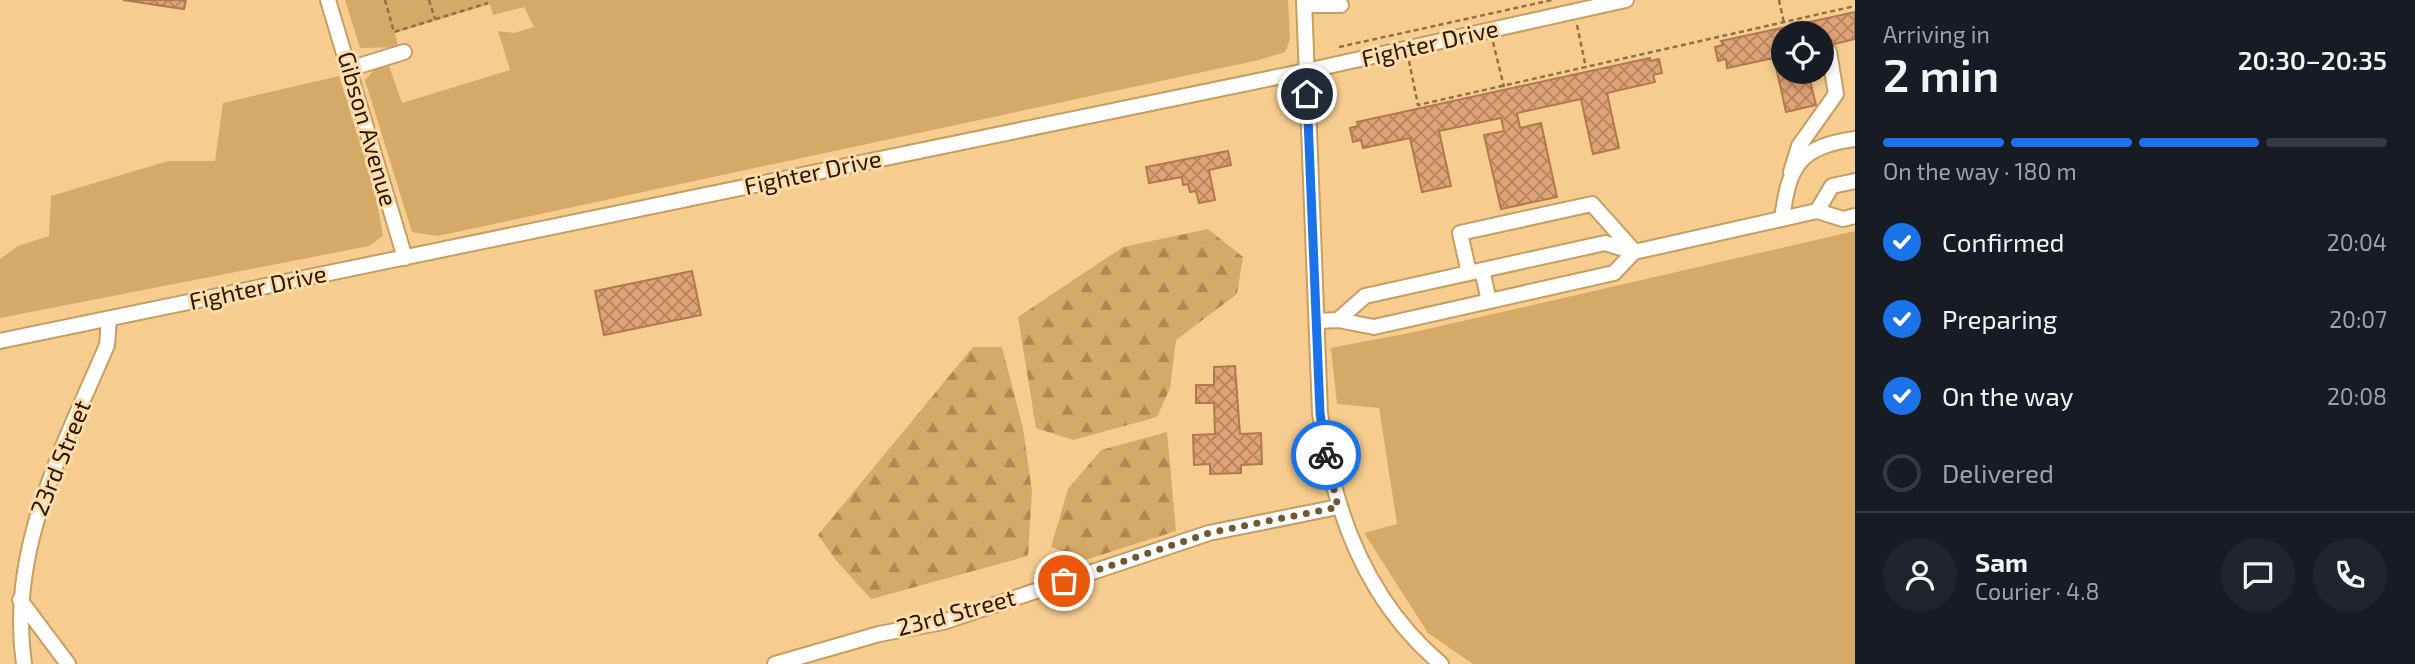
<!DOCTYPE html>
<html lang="en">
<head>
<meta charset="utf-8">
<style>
	body { margin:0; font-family:"Exo 2",sans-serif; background:#20242c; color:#f1f3f6; height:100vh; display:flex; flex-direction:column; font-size:26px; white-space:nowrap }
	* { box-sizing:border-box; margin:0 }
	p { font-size:23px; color:#9ea1a6 }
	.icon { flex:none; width:38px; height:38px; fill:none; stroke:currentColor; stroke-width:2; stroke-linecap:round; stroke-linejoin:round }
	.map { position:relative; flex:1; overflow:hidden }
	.drawer { display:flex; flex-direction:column; background:#171b24; width:560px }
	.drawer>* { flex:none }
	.buttons { position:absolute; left:1771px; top:21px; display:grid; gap:14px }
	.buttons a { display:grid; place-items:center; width:63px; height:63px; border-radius:50%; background:#171b24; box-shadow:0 4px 10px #0003; font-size:35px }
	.pin { position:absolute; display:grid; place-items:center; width:60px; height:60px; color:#fff; margin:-30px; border:4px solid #fff; border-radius:50%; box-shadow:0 2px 7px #0007 }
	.courier { position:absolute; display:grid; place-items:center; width:70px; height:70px; margin:-35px; border:5px solid #1a73e8; border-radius:50%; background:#fff; color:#222; box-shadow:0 2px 9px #0007 }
	.head em { font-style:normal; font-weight:600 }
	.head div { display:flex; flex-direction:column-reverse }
	.head { display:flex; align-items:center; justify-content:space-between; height:119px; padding:0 28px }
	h1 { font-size:46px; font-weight:600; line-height:52px }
	.bar { display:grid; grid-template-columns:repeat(4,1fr); gap:10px 7px; align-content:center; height:84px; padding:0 28px }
	.bar i { height:9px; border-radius:5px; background:#363941 }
	.bar .on { background:#1a73e8 }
	.bar p { grid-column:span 4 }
	.line { display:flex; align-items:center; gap:18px; padding:0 28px; border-top:2px solid #363941 }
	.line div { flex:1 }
	.round { display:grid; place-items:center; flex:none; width:74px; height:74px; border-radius:37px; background:#20242c }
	ol { padding:0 28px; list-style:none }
	li { display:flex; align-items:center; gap:21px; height:77px }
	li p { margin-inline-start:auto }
	li .icon { padding:7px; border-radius:50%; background:#1a73e8; color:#fff; stroke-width:4 }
	li:last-child { color:#9ea1a6 }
	li i { width:38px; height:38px; border:4px solid #363941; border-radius:50% }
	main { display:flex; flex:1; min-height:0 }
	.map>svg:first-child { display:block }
</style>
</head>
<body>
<main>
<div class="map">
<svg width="1855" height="664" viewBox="0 0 1855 664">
	<defs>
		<pattern id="forest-firs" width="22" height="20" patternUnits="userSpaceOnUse" patternTransform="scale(1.75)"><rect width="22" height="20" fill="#d5a966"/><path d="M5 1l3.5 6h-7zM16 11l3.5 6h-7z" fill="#ad8952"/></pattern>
		<pattern id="building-cross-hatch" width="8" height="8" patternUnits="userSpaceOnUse" patternTransform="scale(1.75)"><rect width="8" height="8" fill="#dea377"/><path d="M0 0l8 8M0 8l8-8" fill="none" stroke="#b4845f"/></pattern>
	</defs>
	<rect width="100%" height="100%" fill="#f7cd8f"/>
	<path fill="#d5a966" d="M 345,0 L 1288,0 L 1290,40 L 1285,52 L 1259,60 L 438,236 L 412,232 L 365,80 L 374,70 L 389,66 L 402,103 L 510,70 L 498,31 L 514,33 L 534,27 L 524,7 L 493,15 L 490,4 L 395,33 L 398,47 L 360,48 Z
		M 339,76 L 375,191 L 383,236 L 369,246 L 0,318 L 0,259 L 18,246 L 49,236 L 51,196 L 168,161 L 215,161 L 223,103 Z
		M 1855,231 L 1855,664 L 1473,664 L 1428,633 L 1364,533 L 1397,524 L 1379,408 L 1337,404 L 1331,348 L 1419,331 Z"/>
	<path fill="url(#forest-firs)" d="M 1208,229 L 1243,257 L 1237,294 L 1176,340 L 1170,388 L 1157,417 L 1073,440 L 1036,428 L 1018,317 L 1123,247 Z
		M 973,347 L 1002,347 L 1023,428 L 1032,491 L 1028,556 L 871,599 L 835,559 L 818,535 Z
		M 1167,432 L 1176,531 L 1085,560 L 1051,547 L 1068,489 L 1101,450 Z"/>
	<path fill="url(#building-cross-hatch)" stroke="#b2794e" stroke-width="2" d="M 123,0 L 186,0 L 184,9 Z
		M 1855,12 L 1855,39 L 1822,47 L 1822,33 L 1783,33 L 1783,72 L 1808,72 L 1816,105 L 1786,112 L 1774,58 L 1727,68 L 1726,59 L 1718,61 L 1715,47 L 1723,45 L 1721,41 Z
		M 1650,58 L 1650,61 L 1659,59 L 1662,73 L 1653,75 L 1655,82 L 1607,93 L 1619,148 L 1593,154 L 1581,99 L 1517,113 L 1520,128 L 1541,123 L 1557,197 L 1501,209 L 1484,135 L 1504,131 L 1501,118 L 1439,131 L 1451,186 L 1422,192 L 1410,138 L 1363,148 L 1361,140 L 1353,142 L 1350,128 L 1358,126 L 1357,122 Z
		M 1228,151 L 1231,165 L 1209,170 L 1215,200 L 1199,203 L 1196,191 L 1190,192 L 1188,184 L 1183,185 L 1182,177 L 1149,183 L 1146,167 Z
		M 692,271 L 701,315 L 604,335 L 595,291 Z
		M 1235,366 L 1240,434 L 1261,433 L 1262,464 L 1241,465 L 1241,473 L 1210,474 L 1210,464 L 1194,465 L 1193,435 L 1215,434 L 1214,403 L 1196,403 L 1196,385 L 1214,385 L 1214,367 Z"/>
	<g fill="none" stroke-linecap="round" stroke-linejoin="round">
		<defs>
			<path id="minor" d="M 328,0 L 405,258
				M 1304,0 L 1320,413 C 1332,508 1366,601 1441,664
				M 1304,5 L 1341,5
				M 349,69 L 404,52
				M 1791,172 L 1799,146 L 1836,94 L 1829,52
				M 1817,211 L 1832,186 L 1855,181
				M 1782,219 C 1789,165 1799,147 1855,139
				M 1482,270 L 1489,301
				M 1469,273 L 1460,233 L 1592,204 L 1634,251
				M 1338,320 L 1365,296 L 1605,243 L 1634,252 L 1817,211 L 1843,219 L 1855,216
				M 1317,321 L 1338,320 L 1374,327 L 1614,273 L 1634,252
				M 0,341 L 1306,71 L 1626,0
				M 20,600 L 68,664
				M 24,664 C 7,550 64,446 107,345 L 109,319
				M 775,664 L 879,634 L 943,622 L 1209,533 L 1338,507"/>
		</defs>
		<use href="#minor" stroke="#c69e61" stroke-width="18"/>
		<path stroke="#8e7247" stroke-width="2.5" stroke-dasharray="5 3.5" stroke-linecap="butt" d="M 385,0 L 394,32 L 488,3
			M 429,0 L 435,19
			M 1779,0 L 1784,23
			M 1577,25 L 1586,68
			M 1493,42 L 1504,87
			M 1339,47 L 1552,0
			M 1409,61 L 1418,105 L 1855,6"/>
		<use href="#minor" stroke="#fff" stroke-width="14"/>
	</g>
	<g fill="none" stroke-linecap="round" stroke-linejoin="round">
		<path stroke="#705833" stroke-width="7" stroke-dasharray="0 12.6" d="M 1064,581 L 1209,533 L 1338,507 L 1326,455"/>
		<path stroke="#1a73e8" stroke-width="9" d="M 1307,94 L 1320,413 L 1326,455"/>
	</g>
	<g text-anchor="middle" stroke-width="6" stroke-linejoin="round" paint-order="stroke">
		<g font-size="24" fill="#281901" stroke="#fedcab">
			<text transform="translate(1430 44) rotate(-13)" y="8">Fighter Drive</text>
			<text transform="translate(367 129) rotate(74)" y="8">Gibson Avenue</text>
			<text transform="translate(813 173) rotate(-12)" y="8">Fighter Drive</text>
			<text transform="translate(258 288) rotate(-12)" y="8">Fighter Drive</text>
			<text transform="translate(61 458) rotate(-68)" y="8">23rd Street</text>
			<text transform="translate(956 613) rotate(-15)" y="8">23rd Street</text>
		</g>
	</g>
</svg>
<div class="buttons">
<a><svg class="icon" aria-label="locate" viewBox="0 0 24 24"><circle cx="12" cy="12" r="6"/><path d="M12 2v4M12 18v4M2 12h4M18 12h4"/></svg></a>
</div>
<div class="pin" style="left:1064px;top:581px;background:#ea580c"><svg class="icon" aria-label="bag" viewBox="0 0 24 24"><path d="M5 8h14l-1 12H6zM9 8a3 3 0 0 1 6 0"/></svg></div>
<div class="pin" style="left:1307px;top:94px;background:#1f2937"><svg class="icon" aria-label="home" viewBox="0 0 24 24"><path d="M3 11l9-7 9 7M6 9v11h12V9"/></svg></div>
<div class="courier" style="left:1326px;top:455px"><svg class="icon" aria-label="bike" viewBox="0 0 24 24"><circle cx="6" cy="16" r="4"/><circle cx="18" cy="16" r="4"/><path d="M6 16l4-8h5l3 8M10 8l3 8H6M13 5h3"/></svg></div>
</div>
<section class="drawer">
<div class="head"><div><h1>2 min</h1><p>Arriving in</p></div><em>20:30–20:35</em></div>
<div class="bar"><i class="on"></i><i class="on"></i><i class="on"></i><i></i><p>On the way · 180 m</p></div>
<ol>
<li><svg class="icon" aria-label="check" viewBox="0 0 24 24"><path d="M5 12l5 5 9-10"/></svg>Confirmed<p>20:04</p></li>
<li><svg class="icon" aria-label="check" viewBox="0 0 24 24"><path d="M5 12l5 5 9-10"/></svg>Preparing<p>20:07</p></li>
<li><svg class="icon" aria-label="check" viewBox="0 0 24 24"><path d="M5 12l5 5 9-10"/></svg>On the way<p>20:08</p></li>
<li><i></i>Delivered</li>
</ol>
<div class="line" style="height:126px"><a class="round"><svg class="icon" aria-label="person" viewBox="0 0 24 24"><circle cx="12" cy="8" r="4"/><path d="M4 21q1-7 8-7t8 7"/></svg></a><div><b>Sam</b><p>Courier · 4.8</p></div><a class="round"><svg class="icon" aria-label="chat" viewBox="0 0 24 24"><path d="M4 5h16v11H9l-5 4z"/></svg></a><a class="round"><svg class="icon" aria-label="phone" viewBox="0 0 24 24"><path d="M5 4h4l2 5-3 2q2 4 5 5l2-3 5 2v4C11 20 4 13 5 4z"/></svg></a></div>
</section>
</main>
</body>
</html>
